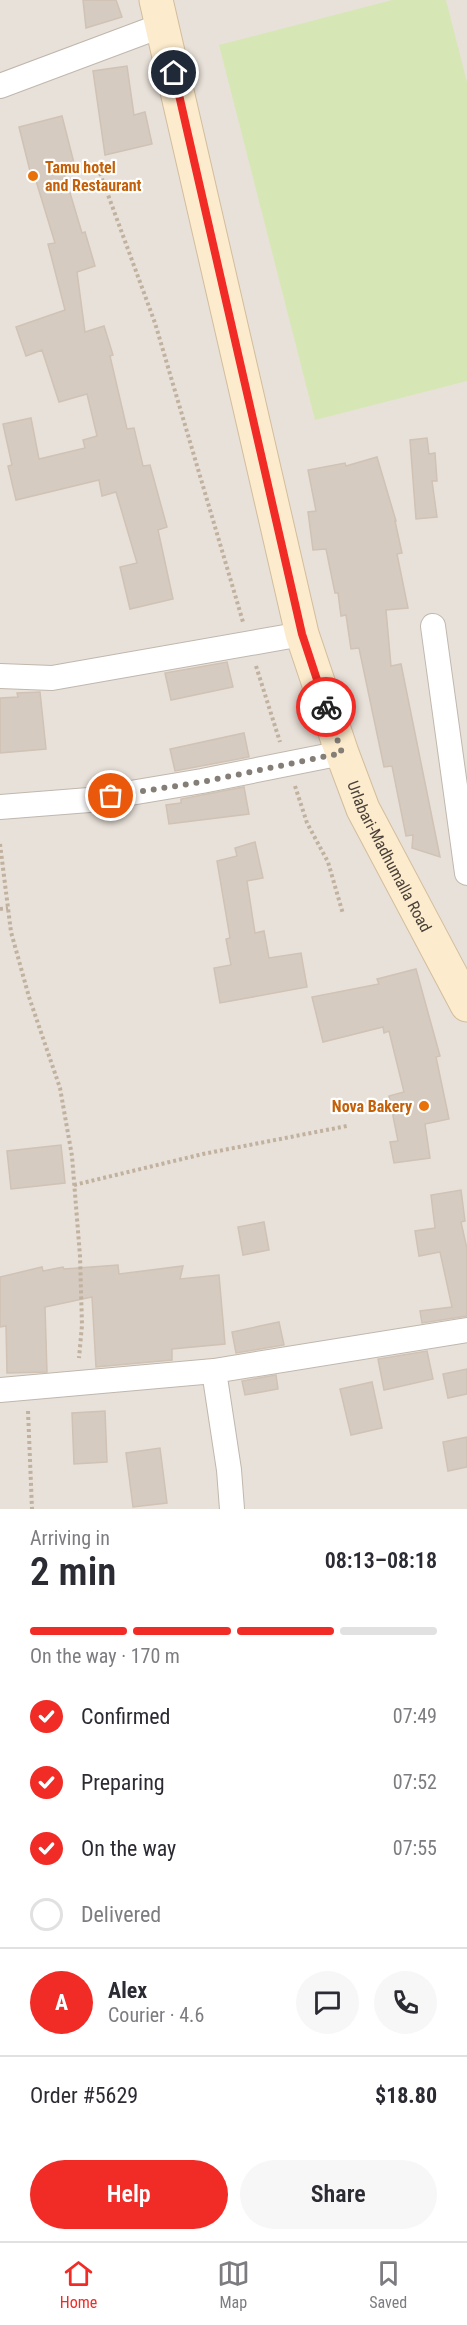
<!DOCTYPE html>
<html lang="en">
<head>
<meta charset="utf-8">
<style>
	body { margin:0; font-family:"Roboto Condensed",sans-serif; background:#f7f7f7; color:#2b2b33; height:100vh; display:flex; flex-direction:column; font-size:22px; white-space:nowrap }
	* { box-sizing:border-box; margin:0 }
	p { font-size:20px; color:#7c7c81 }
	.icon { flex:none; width:33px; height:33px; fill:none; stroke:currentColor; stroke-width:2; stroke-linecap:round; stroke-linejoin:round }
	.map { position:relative; height:1509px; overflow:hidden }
	.details { display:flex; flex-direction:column; background:#fff; flex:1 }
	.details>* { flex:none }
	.pin { position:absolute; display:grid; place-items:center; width:51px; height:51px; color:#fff; margin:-26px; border:3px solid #fff; border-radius:50%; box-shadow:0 2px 6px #0007 }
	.courier { position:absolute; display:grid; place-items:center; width:60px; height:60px; margin:-30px; border:4px solid #f12b25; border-radius:50%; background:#fff; color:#222; box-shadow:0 2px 8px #0007 }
	.head em { font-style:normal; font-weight:600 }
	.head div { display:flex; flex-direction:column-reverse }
	.head { display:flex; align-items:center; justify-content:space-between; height:102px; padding:0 30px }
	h1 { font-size:39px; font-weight:600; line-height:45px }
	.bar { display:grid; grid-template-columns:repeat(4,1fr); gap:9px 6px; align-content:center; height:72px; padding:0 30px }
	.bar i { height:8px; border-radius:4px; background:#e1e1e2 }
	.bar .current { background:#f12b25 }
	.bar p { grid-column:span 4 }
	.line { display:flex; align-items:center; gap:15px; padding:0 30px; border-top:2px solid #e1e1e2 }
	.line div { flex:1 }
	.round { display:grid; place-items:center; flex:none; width:63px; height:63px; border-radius:32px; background:#f7f7f7 }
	ol { padding:0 30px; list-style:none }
	li { display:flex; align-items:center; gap:18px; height:66px }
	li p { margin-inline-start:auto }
	li .icon { padding:6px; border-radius:50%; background:#f12b25; color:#fff; stroke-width:4 }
	li:last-child { color:#7c7c81 }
	li i { width:33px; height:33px; border:3px solid #e1e1e2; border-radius:50% }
	.primary-button { display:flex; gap:12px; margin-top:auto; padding:12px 30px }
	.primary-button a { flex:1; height:69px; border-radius:36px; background:#f12b25; color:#fff; font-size:24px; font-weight:600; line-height:69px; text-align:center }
	.primary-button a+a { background:#f7f7f7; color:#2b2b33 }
	.tab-bar { display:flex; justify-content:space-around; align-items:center; height:84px; border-top:2px solid #e1e1e2; background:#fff; font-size:16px; color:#7c7c81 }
	.tab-bar a { display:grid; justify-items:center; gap:3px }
	.tab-bar .current { color:#f12b25 }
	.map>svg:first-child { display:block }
</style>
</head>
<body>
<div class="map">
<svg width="467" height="1509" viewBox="0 0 467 1509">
	<rect width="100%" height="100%" fill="#f4f0ea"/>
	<path fill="#e8e1d9" d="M 0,0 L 467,0 L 467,1509 L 0,1509 Z"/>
	<path fill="#d6e7b5" d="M 392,0 L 446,0 L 467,82 L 467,381 L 315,420 L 219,45 Z"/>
	<path fill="#d6cbc0" stroke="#d0c2b4" stroke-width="1.5" d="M 83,0 L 116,0 L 122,17 L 86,28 Z
		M 127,66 L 134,115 L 145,112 L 152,144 L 105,155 L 93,71 Z
		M 62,116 L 74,163 L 62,166 L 82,233 L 85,232 L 95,266 L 77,272 L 85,332 L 104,326 L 113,355 L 110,356 L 127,429 L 134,428 L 143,466 L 150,465 L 167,527 L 158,530 L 173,599 L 130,609 L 120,567 L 137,563 L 116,492 L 102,496 L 99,480 L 16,500 L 8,466 L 12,465 L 3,424 L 31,418 L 39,459 L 85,448 L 83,440 L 97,436 L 87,394 L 59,402 L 42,350 L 26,356 L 16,327 L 65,310 L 48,244 L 55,243 L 33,171 L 30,171 L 19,127 Z
		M 427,438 L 429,454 L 435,453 L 437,481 L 432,481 L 437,517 L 416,519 L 410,440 Z
		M 377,457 L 396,521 L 395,521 L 402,553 L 397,554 L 408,608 L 386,610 L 391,666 L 401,664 L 440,857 L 412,848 L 413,835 L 406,836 L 392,766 L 384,767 L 359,648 L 351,649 L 346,615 L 341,616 L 338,593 L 335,593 L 326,549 L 313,550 L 308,512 L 316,511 L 308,470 L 345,463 L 346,466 Z
		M 227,662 L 233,687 L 171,700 L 165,673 Z
		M 40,692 L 46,749 L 0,753 L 0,698 L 18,697 L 17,693 Z
		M 244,733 L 249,757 L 175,771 L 170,749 Z
		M 244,787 L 249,814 L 169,824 L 166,805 L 181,803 L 181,799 Z
		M 255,842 L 263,878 L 247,881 L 255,933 L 264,931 L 269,958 L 301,953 L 307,987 L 220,1003 L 214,968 L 231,965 L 226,939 L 230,938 L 217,861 L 237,856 L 235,848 Z
		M 416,969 L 440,1056 L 436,1057 L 449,1119 L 425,1124 L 430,1158 L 394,1163 L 390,1142 L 398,1141 L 389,1096 L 404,1092 L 389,1031 L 384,1033 L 383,1027 L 323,1042 L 312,997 L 379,984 L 377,979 Z
		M 61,1145 L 65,1183 L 11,1189 L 7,1151 Z
		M 461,1190 L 465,1221 L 461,1222 L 467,1249 L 467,1316 L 422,1323 L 420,1311 L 452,1307 L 440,1252 L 419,1256 L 415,1231 L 435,1228 L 431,1195 Z
		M 264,1222 L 269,1250 L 243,1255 L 238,1227 Z
		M 118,1265 L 119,1274 L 183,1266 L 180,1279 L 219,1275 L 225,1344 L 172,1349 L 172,1360 L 96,1367 L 92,1297 L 45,1307 L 47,1372 L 7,1373 L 6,1326 L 0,1327 L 0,1277 L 42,1267 L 43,1271 L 63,1267 L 64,1269 Z
		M 279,1322 L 284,1345 L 236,1353 L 232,1332 Z
		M 427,1351 L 433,1379 L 384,1390 L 378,1359 Z
		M 467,1369 L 467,1394 L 448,1398 L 443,1374 Z
		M 276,1375 L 278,1389 L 245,1395 L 242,1381 Z
		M 372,1382 L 382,1428 L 351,1435 L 340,1389 Z
		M 105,1411 L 107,1462 L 74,1464 L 72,1413 Z
		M 467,1437 L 467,1467 L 448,1471 L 443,1442 Z
		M 160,1448 L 167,1503 L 133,1507 L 126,1453 Z"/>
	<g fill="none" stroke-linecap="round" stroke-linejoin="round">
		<defs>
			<path id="street" d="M 0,86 L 163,25
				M 433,626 L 467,873
				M 0,676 L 52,678 L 302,634
				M 0,807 L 89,800 L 202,781 L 342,753
				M 214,1371 L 229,1470 L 232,1509
				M 0,1390 L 214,1371 L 467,1330"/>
			<g id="secondary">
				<path id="s1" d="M 156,0 L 302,634 L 342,753 L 363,809 L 467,1005"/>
			</g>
		</defs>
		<use href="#street" stroke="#c0b7ad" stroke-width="26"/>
		<use href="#secondary" stroke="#d2bd9c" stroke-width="35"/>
		<path stroke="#c1b19f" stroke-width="4" stroke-dasharray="3 3" stroke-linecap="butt" d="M 100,173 L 155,323 L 243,622
			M 256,666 L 280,742
			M 295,786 L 307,823 L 328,862 L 343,914
			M 0,844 L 11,932 L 29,997 L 60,1088 L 72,1156 L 80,1256 L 82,1325 L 79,1358
			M 0,909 L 8,908
			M 74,1185 L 203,1154 L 347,1126
			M 28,1411 L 32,1509"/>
		<use href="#street" stroke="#fff" stroke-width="24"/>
		<use href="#secondary" stroke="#fcebcc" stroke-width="33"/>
	</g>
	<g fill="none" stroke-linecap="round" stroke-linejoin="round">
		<path stroke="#847e77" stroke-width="6" stroke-dasharray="0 10.8" d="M 111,796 L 202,782 L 342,753 L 326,707"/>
		<path stroke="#f12b25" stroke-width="8" d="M 174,73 L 302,634 L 326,707"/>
	</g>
	<g fill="#e8710a" stroke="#fff" stroke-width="2">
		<circle cx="33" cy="176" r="6"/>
		<circle cx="424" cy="1106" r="6"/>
	</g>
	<g text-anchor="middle" stroke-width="4.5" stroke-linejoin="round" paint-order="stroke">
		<g font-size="16" font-weight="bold" fill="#c56008" stroke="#fff" text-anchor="start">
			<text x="45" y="173">Tamu hotel<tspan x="45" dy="18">and Restaurant</tspan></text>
			<text x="412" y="1112" text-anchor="end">Nova Bakery</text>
		</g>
		<g font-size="16" fill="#484039" stroke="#fff">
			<text dy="6" stroke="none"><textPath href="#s1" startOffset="890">Urlabari-Madhumalla Road</textPath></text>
		</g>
	</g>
</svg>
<div class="pin" style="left:111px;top:796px;background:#ea580c"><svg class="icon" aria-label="bag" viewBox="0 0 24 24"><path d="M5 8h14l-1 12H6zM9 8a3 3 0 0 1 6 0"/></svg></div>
<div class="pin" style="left:174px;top:73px;background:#1f2937"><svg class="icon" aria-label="home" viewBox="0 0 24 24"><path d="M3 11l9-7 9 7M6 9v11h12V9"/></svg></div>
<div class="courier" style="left:326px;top:707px"><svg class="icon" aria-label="bike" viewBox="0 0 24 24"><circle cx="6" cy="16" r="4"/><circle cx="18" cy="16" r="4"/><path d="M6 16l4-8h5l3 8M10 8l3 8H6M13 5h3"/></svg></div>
</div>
<section class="details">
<div class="head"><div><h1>2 min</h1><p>Arriving in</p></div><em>08:13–08:18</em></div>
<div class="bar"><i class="current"></i><i class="current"></i><i class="current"></i><i></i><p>On the way · 170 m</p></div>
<ol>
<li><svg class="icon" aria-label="check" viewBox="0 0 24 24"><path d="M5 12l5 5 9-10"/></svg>Confirmed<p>07:49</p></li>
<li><svg class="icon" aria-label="check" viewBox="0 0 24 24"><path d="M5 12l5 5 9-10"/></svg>Preparing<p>07:52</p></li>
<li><svg class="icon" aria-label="check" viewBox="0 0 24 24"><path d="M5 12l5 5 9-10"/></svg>On the way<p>07:55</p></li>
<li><i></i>Delivered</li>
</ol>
<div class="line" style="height:108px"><b class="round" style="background:#f12b25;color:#fff">A</b><div><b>Alex</b><p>Courier · 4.6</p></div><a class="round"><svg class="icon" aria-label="chat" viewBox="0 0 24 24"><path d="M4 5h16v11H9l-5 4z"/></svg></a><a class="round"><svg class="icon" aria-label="phone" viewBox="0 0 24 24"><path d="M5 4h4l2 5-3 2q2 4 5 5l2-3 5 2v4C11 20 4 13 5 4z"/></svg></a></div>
<div class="line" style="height:78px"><div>Order #5629</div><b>$18.80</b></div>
<div class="primary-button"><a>Help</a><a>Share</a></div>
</section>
<nav class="tab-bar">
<a class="current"><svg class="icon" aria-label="home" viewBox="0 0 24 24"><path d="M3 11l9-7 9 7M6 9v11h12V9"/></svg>Home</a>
<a><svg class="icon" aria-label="map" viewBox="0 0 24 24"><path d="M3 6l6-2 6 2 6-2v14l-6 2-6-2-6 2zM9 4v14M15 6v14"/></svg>Map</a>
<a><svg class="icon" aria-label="saved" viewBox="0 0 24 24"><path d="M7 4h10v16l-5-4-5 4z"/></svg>Saved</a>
</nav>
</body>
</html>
